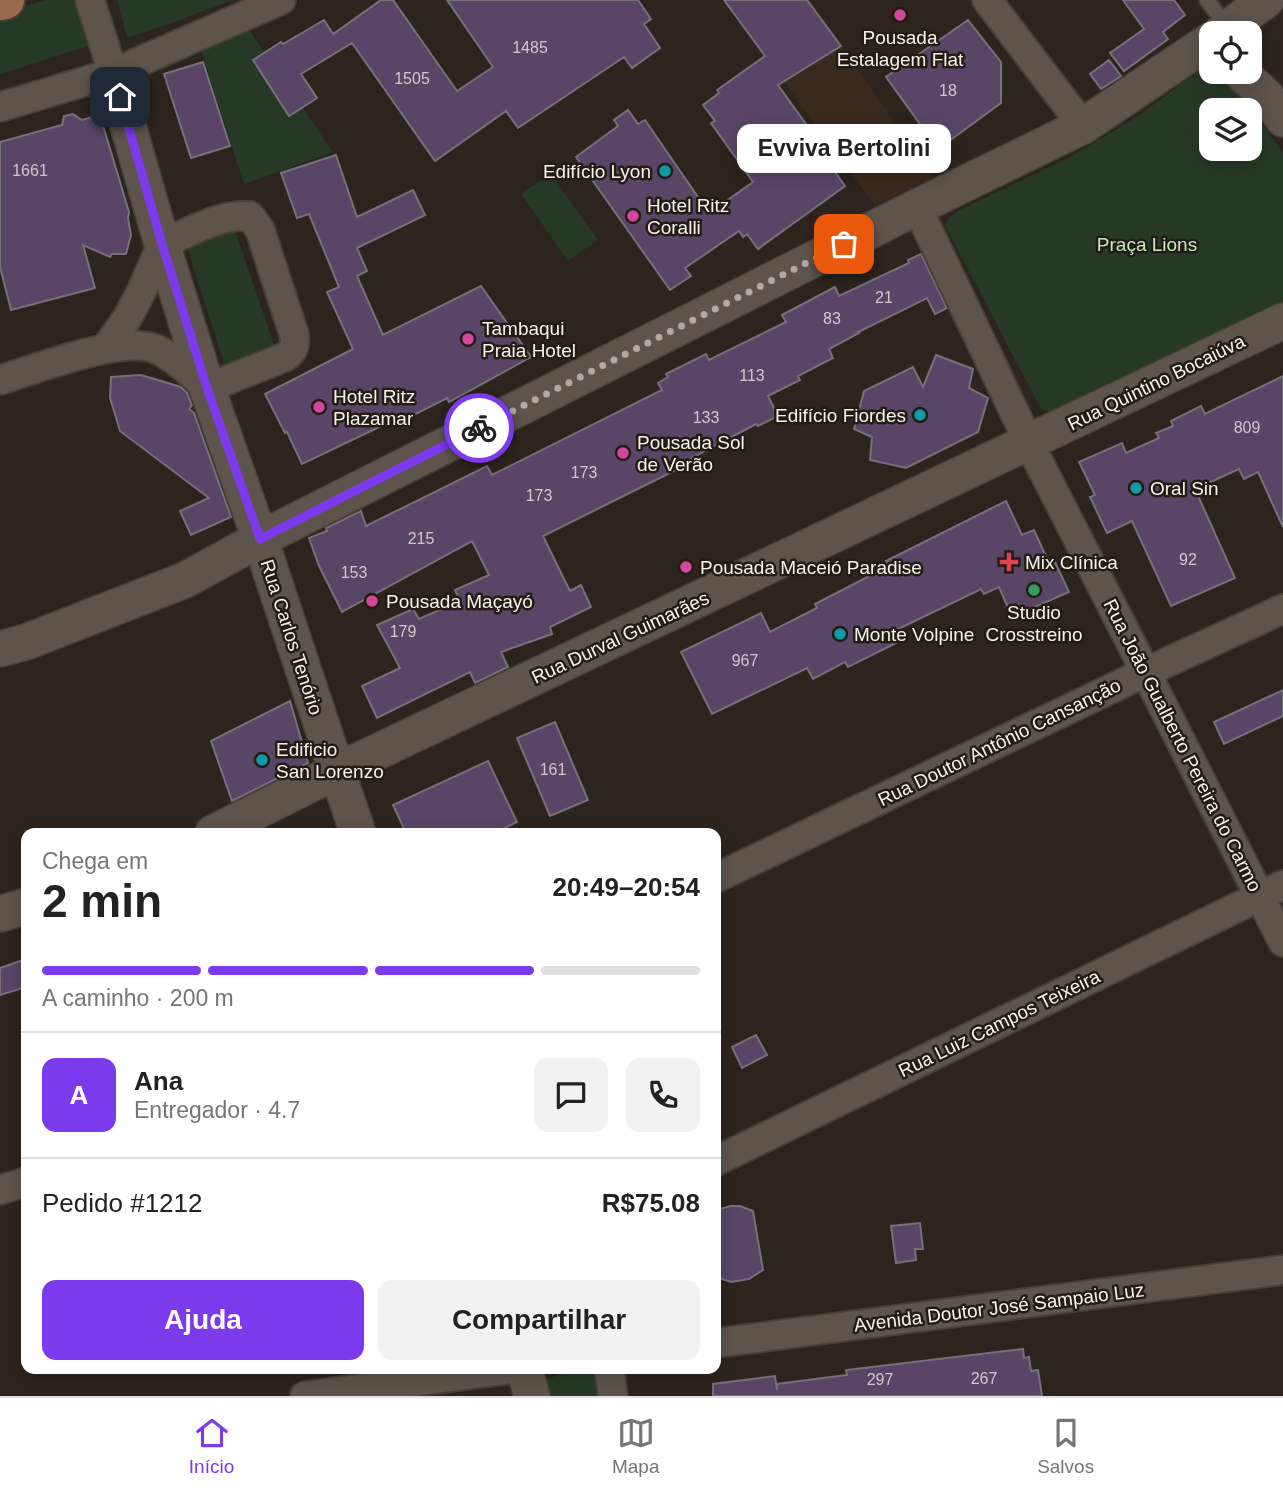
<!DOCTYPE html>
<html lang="pt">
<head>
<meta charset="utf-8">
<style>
	body { margin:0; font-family:Helvetica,sans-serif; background:#f2f2f2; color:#222; height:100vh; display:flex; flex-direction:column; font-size:26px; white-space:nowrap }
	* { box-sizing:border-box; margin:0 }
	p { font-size:23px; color:#767676 }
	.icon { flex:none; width:38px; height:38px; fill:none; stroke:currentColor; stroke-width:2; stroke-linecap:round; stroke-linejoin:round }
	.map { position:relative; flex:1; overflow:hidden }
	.details { position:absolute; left:21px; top:828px; width:700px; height:546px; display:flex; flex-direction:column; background:#fff; border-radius:14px; box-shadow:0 4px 18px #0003 }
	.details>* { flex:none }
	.controls { position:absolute; left:1199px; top:21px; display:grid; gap:14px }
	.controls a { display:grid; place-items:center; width:63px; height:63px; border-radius:14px; background:#fff; box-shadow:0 4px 18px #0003; font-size:35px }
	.pin { position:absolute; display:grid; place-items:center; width:60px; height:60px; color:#fff; margin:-30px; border-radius:14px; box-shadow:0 4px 10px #0006 }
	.courier { position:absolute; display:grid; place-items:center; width:70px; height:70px; margin:-35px; border:5px solid #7c3aed; border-radius:50%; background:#fff; color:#222; box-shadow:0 2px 9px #0007 }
	.bubble { position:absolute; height:49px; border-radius:14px; background:#fff; box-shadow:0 4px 18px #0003; font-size:23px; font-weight:600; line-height:49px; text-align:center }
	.headline em { font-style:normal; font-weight:600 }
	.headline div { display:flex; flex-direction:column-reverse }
	.headline { display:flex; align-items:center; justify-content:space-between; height:119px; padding:0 21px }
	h1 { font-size:46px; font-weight:600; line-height:52px }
	.bar { display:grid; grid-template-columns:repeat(4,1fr); gap:10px 7px; align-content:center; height:84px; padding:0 21px }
	.bar i { height:9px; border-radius:5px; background:#e0e0e0 }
	.bar .active { background:#7c3aed }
	.bar p { grid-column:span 4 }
	.line { display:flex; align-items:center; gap:18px; padding:0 21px; border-top:2px solid #e0e0e0 }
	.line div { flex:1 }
	.round { display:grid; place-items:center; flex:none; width:74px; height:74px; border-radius:14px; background:#f2f2f2 }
	.button { display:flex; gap:14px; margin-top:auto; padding:14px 21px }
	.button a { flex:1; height:80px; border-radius:14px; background:#7c3aed; color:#fff; font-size:28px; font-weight:600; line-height:80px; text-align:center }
	.button a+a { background:#f2f2f2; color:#222 }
	.tab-bar { display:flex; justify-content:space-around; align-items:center; height:98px; border-top:2px solid #e0e0e0; background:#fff; font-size:19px; color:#767676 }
	.tab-bar a { display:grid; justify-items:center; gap:4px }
	.tab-bar .active { color:#7c3aed }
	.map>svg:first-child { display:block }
</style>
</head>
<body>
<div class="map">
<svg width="1283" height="1396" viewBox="0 0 1283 1396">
	<rect width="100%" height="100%" fill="#2d241d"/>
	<path fill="#392a1e" d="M 724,0 L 807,0 L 935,177 L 874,205 Z"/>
	<path fill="#263926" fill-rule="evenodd" d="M 47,0 L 90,0 L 101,42 L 0,74 L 0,12 Z
		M 117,0 L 233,0 L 169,24 L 127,38 Z
		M 247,27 L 333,152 L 244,184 L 200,47 Z
		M 1211,67 L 1211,72 L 1224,72 L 1283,153 L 1283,308 L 1051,412 L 1041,409 L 945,225 L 951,216 L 962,209 L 1070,157 L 1137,117 L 1201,69 ZM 1211,110 L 1250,110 L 1250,149 L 1211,149 Z
		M 551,174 L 598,240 L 568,261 L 521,194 Z
		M 235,231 L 275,348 L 224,364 L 186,243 Z
		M 573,1369 L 594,1369 L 605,1375 L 608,1396 L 545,1396 L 541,1387 L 548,1379 Z"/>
	<path fill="#594667" stroke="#76707b" stroke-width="2" d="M 381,0 L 393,0 L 457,91 L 493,67 L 447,0 L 638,0 L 651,19 L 644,24 L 660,48 L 632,68 L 624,57 L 518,128 L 506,111 L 435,161 L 352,43 L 301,74 L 317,98 L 289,116 L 253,60 L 281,42 L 283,44 L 324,20 L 333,34 Z
		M 724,0 L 807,0 L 841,46 L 778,85 L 834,163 L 831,166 L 845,186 L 758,249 L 747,234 L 743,237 L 739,231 L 685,268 L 691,276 L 670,290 L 576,157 L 618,126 L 614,120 L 628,110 L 638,124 L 645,120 L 709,213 L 753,182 L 711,123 L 715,121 L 703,105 L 719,93 L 717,90 L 765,56 Z
		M 1123,0 L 1174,0 L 1185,15 L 1163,32 L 1168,39 L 1124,71 L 1110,53 L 1144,29 Z
		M 968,20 L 1001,62 L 1001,103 L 938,149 L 886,77 Z
		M 1109,60 L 1121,76 L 1101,89 L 1090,74 Z
		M 203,62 L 230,146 L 191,158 L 164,74 Z
		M 73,114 L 82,120 L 95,116 L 102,122 L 129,212 L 128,218 L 131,235 L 126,254 L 112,254 L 110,257 L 83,245 L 95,288 L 11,310 L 0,267 L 0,142 L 62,125 L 64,116 Z
		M 336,155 L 357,217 L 413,190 L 425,215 L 357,248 L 367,271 L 357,276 L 383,335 L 481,286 L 531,357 L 449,402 L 447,398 L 398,423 L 396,419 L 302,464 L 287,432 L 285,433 L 265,394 L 353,349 L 327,292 L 339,287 L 309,214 L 297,218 L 281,173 Z
		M 921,254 L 947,308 L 935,314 L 927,298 L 858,332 L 859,333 L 829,349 L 833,358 L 798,376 L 800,380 L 768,396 L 778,416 L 758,426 L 756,424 L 686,461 L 688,464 L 543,536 L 570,591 L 581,585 L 591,607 L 550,627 L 552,634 L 501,652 L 508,667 L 475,683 L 470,672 L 377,718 L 362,686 L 400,668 L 377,625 L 413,609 L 419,619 L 460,601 L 455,590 L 489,575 L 472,541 L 342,612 L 319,566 L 309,538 L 327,531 L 326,528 L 361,511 L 366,526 L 487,466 L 492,475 L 662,390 L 658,383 L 668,377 L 666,374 L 706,354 L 709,360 L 786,322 L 782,315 L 835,287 L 839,296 L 909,263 L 908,260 Z
		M 936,355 L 973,369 L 969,388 L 988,398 L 978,432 L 906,468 L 870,460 L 872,437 L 854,429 L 864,391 L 913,367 L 923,387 Z
		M 141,375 L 181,387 L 187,393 L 192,405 L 189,409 L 194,413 L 231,517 L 191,535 L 180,511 L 209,498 L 120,431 L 110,398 L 111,377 Z
		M 1283,376 L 1283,527 L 1258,472 L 1244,479 L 1239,469 L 1195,489 L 1235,578 L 1171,606 L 1132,521 L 1107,533 L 1090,497 L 1095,495 L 1079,462 L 1122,443 L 1126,453 L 1159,438 L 1156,433 L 1173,426 L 1171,421 L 1201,406 L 1205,414 Z
		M 1006,501 L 1022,535 L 1034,530 L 1050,565 L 1055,562 L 1069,592 L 1012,617 L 999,587 L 984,594 L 981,589 L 890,633 L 896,643 L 848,667 L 845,662 L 813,679 L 807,668 L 712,714 L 681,652 L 761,613 L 770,632 L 817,608 L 815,604 L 889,566 L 886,561 Z
		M 1283,690 L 1283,716 L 1224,744 L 1214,722 Z
		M 290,701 L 308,763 L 232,801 L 211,741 Z
		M 555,722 L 588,800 L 550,816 L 517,738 Z
		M 488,761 L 517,822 L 495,833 L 406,833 L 393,805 Z
		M 26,959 L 26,987 L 0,995 L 0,968 Z
		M 756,1035 L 767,1055 L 742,1068 L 732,1047 Z
		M 731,1206 L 740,1206 L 753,1211 L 763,1270 L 749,1279 L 731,1282 L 716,1277 L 716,1210 Z
		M 920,1223 L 923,1249 L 915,1249 L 916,1260 L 896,1263 L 891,1226 Z
		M 1023,1349 L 1024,1358 L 1029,1357 L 1031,1371 L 1038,1370 L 1042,1396 L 713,1396 L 713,1384 L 775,1376 L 777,1390 L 777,1384 L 847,1375 L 846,1370 Z"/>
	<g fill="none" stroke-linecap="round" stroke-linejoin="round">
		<defs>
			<path id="service" d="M 1207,0 L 1227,27"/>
			<path id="minor" d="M 90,0 L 113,73
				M 987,0 L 1083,126
				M 0,107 L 113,73 L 281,0
				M 917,207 L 1029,443 L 1283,942
				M 0,380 C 36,369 122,335 156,349 C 176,358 192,375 207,388 L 285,357 C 294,351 296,345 294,334 L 260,230 L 250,216 C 220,214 190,232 162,244 L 142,290 L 128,317 L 106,348
				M 716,878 L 1146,672 L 1283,609
				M 716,1161 L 1283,885
				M 0,1190 L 26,1182
				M 716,1343 L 1283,1270
				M 609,1368 L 613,1396
				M 305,1396 L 519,1368"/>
			<path id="tertiary" d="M 1221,33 L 1266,0
				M 1240,72 L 1267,97 L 1283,119
				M 113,73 L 162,244 L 207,388 L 260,539 L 337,771 L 358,833
				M 0,649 L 26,642 L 185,580 L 260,539 L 917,207 L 1083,126 L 1211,40
				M 213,833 L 337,771 L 1283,321
				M 0,914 L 26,906
				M 524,1368 L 532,1396"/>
			<path id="primary" d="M 0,1 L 5,0"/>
		</defs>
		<use href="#service" stroke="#474039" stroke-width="18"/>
		<use href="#minor" stroke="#474039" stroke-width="32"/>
		<use href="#tertiary" stroke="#474039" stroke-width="38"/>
		<use href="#primary" stroke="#474039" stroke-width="42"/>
		<use href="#service" stroke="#5e544c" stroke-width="14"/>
		<use href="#minor" stroke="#5e544c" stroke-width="28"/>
		<use href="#tertiary" stroke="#5e544c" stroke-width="35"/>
		<use href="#primary" stroke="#986b4f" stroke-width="38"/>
	</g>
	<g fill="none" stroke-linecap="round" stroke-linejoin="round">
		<path stroke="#b0a9a4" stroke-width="7" stroke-dasharray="0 12.6" d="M 479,428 L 844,244"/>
		<path stroke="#7c3aed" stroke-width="9" d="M 120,97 L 162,244 L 207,388 L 260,539 L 479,428"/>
	</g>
	<g fill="#d1479c" stroke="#231b14" stroke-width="2.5">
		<circle cx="900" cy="15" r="7"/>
		<circle cx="633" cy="216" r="7"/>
		<circle cx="468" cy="339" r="7"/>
		<circle cx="319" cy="407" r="7"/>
		<circle cx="623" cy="453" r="7"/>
		<circle cx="686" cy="567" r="7"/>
		<circle cx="372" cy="601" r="7"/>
	</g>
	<g fill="#0f9aa8" stroke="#231b14" stroke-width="2.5">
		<circle cx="665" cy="171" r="7"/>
		<circle cx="920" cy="415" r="7"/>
		<circle cx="1136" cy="488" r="7"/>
		<circle cx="840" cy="634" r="7"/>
		<circle cx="262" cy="760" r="7"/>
	</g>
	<path fill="#e0444e" stroke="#231b14" stroke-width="2.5" d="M1005.5 551.5h7v7h7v7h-7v7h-7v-7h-7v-7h7z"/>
	<circle fill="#2e9e5b" stroke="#231b14" stroke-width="2.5" cx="1034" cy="590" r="7"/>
	<g text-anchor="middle" stroke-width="5" stroke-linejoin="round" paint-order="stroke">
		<g font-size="16" fill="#d0c6cb">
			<text x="530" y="53">1485</text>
			<text x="412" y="84">1505</text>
			<text x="948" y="96">18</text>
			<text x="30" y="176">1661</text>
			<text x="884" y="303">21</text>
			<text x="832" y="324">83</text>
			<text x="752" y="381">113</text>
			<text x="706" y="423">133</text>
			<text x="1247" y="433">809</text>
			<text x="584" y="478">173</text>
			<text x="539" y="501">173</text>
			<text x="421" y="544">215</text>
			<text x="1188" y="565">92</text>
			<text x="354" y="578">153</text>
			<text x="403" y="637">179</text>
			<text x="745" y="666">967</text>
			<text x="553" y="775">161</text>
			<text x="984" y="1384">267</text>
			<text x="880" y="1385">297</text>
		</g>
		<g font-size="19" fill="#f7f1ec" stroke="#231b14" text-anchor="start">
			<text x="900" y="44" text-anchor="middle">Pousada<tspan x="900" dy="22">Estalagem Flat</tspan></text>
			<text x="651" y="178" text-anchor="end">Edifício Lyon</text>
			<text x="647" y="212">Hotel Ritz<tspan x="647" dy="22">Coralli</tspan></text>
			<text x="482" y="335">Tambaqui<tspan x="482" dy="22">Praia Hotel</tspan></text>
			<text x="333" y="403">Hotel Ritz<tspan x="333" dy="22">Plazamar</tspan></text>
			<text x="906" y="422" text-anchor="end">Edifício Fiordes</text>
			<text x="637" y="449">Pousada Sol<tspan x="637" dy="22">de Verão</tspan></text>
			<text x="1150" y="495">Oral Sin</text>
			<text x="1025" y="569">Mix Clínica</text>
			<text x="700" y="574">Pousada Maceió Paradise</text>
			<text x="386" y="608">Pousada Maçayó</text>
			<text x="1034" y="619" text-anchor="middle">Studio<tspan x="1034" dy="22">Crosstreino</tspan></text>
			<text x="854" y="641">Monte Volpine</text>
			<text x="276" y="756">Edificio<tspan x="276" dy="22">San Lorenzo</tspan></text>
		</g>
		<g font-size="19" fill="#bbeeb9" stroke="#231b14">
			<text x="1147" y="251">Praça Lions</text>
		</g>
		<g font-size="19" fill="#f7f1ec" stroke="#231b14">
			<text transform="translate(1156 382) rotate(-26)" y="7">Rua Quintino Bocaiúva</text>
			<text transform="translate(292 637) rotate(72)" y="7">Rua Carlos Tenório</text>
			<text transform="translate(620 637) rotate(-25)" y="7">Rua Durval Guimarães</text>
			<text transform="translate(999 742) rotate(-26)" y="7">Rua Doutor Antônio Cansanção</text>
			<text transform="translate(1183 745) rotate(63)" y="7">Rua João Gualberto Pereira do Carmo</text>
			<text transform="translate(999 1023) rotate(-26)" y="7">Rua Luiz Campos Teixeira</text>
			<text transform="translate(999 1307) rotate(-7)" y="7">Avenida Doutor José Sampaio Luz</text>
		</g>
	</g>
</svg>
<div class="controls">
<a><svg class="icon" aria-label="locate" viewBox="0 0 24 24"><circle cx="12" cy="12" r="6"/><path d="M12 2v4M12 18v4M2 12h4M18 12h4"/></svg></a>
<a><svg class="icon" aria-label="layers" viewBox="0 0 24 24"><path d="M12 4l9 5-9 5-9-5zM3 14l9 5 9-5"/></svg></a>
</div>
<div class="pin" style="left:844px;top:244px;background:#ea580c"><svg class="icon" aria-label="bag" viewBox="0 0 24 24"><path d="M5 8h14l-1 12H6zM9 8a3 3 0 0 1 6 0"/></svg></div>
<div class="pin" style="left:120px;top:97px;background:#1f2937"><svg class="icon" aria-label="home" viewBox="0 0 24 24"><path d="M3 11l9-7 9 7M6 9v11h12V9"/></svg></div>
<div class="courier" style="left:479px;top:428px"><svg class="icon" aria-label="bike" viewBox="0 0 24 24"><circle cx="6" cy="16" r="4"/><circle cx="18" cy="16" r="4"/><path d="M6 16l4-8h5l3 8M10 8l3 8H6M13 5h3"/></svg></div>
<div class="bubble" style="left:737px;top:124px;width:214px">Evviva Bertolini</div>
<section class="details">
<div class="headline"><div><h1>2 min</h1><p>Chega em</p></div><em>20:49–20:54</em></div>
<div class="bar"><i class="active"></i><i class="active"></i><i class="active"></i><i></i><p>A caminho · 200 m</p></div>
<div class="line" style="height:126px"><b class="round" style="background:#7c3aed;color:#fff">A</b><div><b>Ana</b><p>Entregador · 4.7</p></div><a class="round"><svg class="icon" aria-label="chat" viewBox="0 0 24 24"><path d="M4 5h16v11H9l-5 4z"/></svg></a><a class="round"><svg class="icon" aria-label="phone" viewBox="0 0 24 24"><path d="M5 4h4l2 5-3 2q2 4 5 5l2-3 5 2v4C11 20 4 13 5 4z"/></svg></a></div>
<div class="line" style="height:91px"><div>Pedido #1212</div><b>R$75.08</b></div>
<div class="button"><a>Ajuda</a><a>Compartilhar</a></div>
</section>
</div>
<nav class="tab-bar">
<a class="active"><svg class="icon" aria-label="home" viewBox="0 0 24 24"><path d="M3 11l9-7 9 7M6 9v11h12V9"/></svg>Início</a>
<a><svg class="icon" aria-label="map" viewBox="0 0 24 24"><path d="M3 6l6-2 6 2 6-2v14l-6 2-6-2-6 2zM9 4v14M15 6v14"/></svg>Mapa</a>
<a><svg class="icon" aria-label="saved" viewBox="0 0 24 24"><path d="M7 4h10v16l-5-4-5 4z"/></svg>Salvos</a>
</nav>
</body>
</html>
